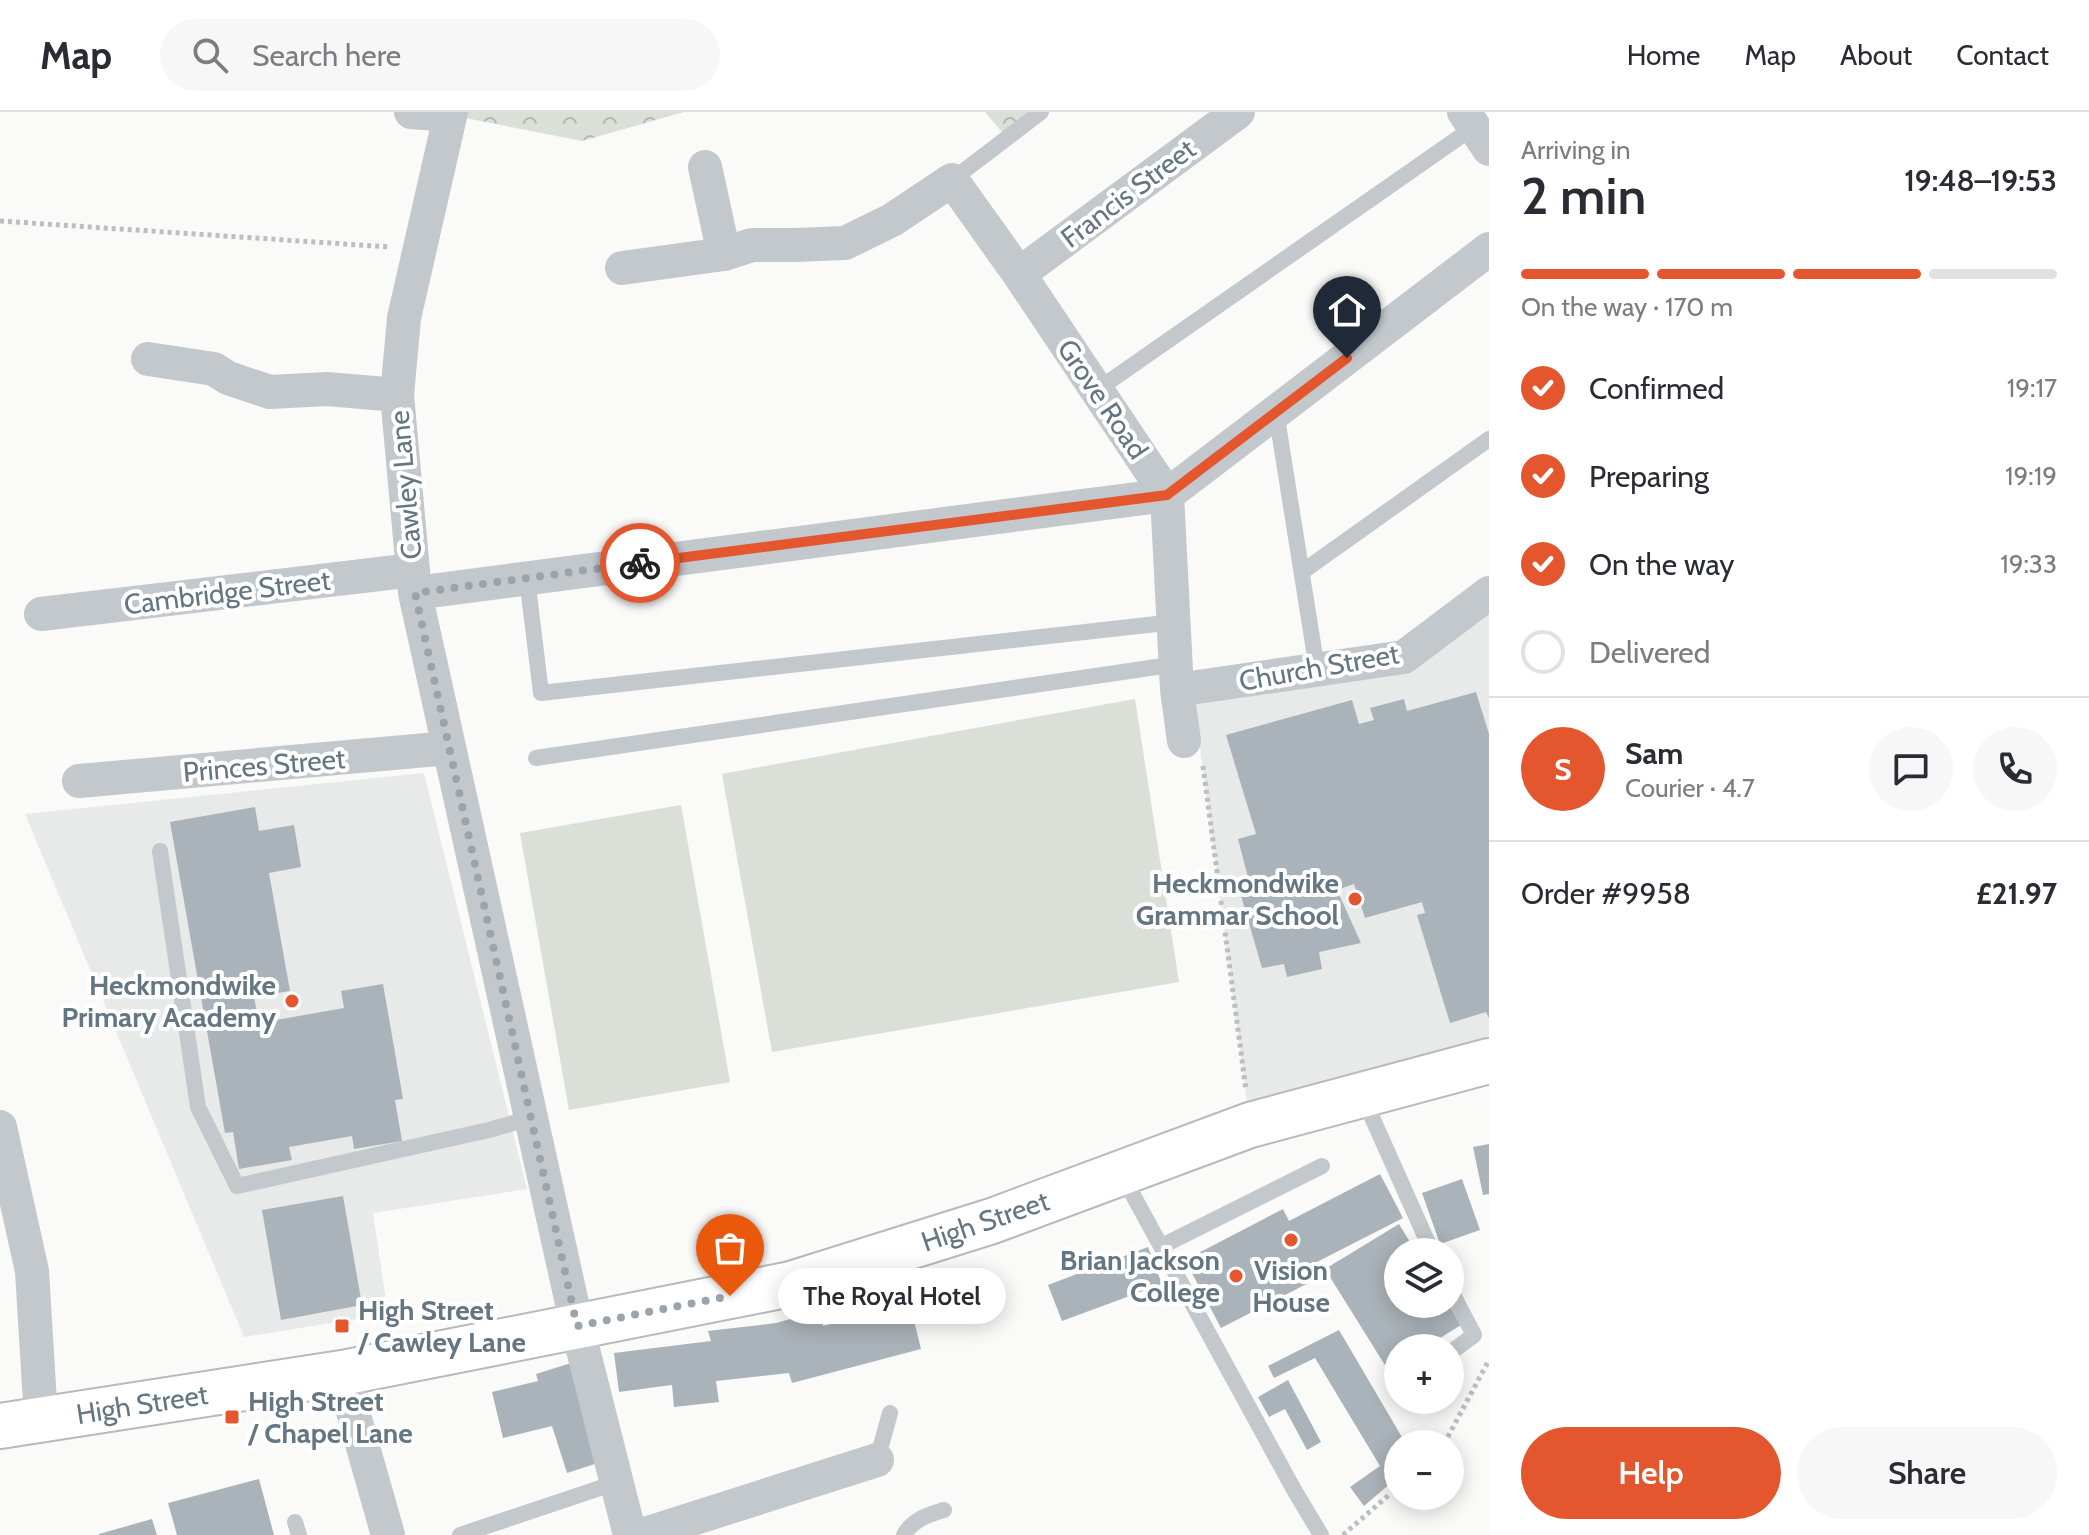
<!DOCTYPE html>
<html lang="en">
<head>
<meta charset="utf-8">
<style>
	body { margin:0; font-family:Cabin,sans-serif; background:#f7f7f7; color:#2b2b33; height:100vh; display:flex; flex-direction:column; font-size:30px; white-space:nowrap }
	* { box-sizing:border-box; margin:0 }
	p { font-size:26px; color:#7c7c81 }
	.icon { flex:none; width:44px; height:44px; fill:none; stroke:currentColor; stroke-width:2; stroke-linecap:round; stroke-linejoin:round }
	.map { position:relative; flex:1; overflow:hidden }
	.sheet { display:flex; flex-direction:column; background:#fff; width:600px }
	.sheet>* { flex:none }
	.tools { position:absolute; left:1384px; top:1126px; display:grid; gap:16px }
	.tools a { display:grid; place-items:center; width:80px; height:80px; border-radius:50%; background:#fff; box-shadow:0 4px 20px #0003; font-size:40px }
	.pin { position:absolute; display:grid; place-items:center; width:68px; height:68px; color:#fff; margin:-82px -34px; border-radius:50% 50% 50% 0; rotate:-45deg; box-shadow:0 0 8px #0007 }
	.pin .icon { rotate:45deg }
	.courier { position:absolute; display:grid; place-items:center; width:80px; height:80px; margin:-40px; border:6px solid #e4572e; border-radius:50%; background:#fff; color:#222; box-shadow:0 2px 10px #0007 }
	.bubble { position:absolute; height:56px; border-radius:28px; background:#fff; box-shadow:0 4px 20px #0003; font-size:26px; font-weight:600; line-height:56px; text-align:center }
	.summary em { font-style:normal; font-weight:600 }
	.summary div { display:flex; flex-direction:column-reverse }
	.summary { display:flex; align-items:center; justify-content:space-between; height:136px; padding:0 32px }
	h1 { font-size:52px; font-weight:600; line-height:60px }
	.bar { display:grid; grid-template-columns:repeat(4,1fr); gap:12px 8px; align-content:center; height:96px; padding:0 32px }
	.bar i { height:10px; border-radius:6px; background:#e1e1e2 }
	.bar .current { background:#e4572e }
	.bar p { grid-column:span 4 }
	.line { display:flex; align-items:center; gap:20px; padding:0 32px; border-top:2px solid #e1e1e2 }
	.line div { flex:1 }
	.round { display:grid; place-items:center; flex:none; width:84px; height:84px; border-radius:42px; background:#f7f7f7 }
	ol { padding:0 32px; list-style:none }
	li { display:flex; align-items:center; gap:24px; height:88px }
	li p { margin-inline-start:auto }
	li .icon { padding:8px; border-radius:50%; background:#e4572e; color:#fff; stroke-width:4 }
	li:last-child { color:#7c7c81 }
	li i { width:44px; height:44px; border:4px solid #e1e1e2; border-radius:50% }
	.button { display:flex; gap:16px; margin-top:auto; padding:16px 32px }
	.button a { flex:1; height:92px; border-radius:48px; background:#e4572e; color:#fff; font-size:32px; font-weight:600; line-height:92px; text-align:center }
	.button a+a { background:#f7f7f7; color:#2b2b33 }
	header { display:flex; align-items:center; gap:48px; box-sizing:border-box; height:112px; padding:0 40px; background:#fff; border-bottom:2px solid #e1e1e2 }
	header strong { font-size:38px }
	nav { display:flex; gap:44px; margin-inline-start:auto; font-size:28px }
	.search { width:560px; height:72px; background:#f7f7f7; display:flex; align-items:center; gap:20px; box-sizing:border-box; padding:0 28px; border-radius:44px; color:#7c7c81; font-size:30px }
	main { display:flex; flex:1; min-height:0 }
	.map>svg:first-child { display:block }
</style>
</head>
<body>
<header>
<strong>Map</strong>
<div class="search"><svg class="icon" aria-label="search" viewBox="0 0 24 24"><circle cx="10" cy="10" r="6"/><path d="M15 15l6 6"/></svg>Search here</div>
<nav><a>Home</a><a>Map</a><a>About</a><a>Contact</a></nav>
</header>
<main>
<div class="map">
<svg width="1489" height="1423" viewBox="0 0 1489 1423">
	<defs>
		<pattern id="forest-crowns" width="20" height="18" patternUnits="userSpaceOnUse" patternTransform="scale(2)"><rect width="20" height="18" fill="#dadfd7"/><path d="M2 6a3 3 0 1 1 6 0M12 15a3 3 0 1 1 6 0" fill="none" stroke="#b4b9b4"/></pattern>
	</defs>
	<rect width="100%" height="100%" fill="#fafaf8"/>
	<path fill="#e8e9e9" d="M 1489,481 L 1489,949 L 1250,1013 L 1192,576 L 1404,545 Z
		M 424,661 L 527,1077 L 373,1101 L 388,1202 L 244,1225 L 25,702 Z"/>
	<path fill="url(#forest-crowns)" d="M 451,0 L 684,0 L 582,29 L 450,3 Z
		M 985,0 L 1041,0 L 1007,26 Z"/>
	<path fill="#dadfd7" d="M 1135,587 L 1179,870 L 772,940 L 722,662 Z
		M 681,693 L 730,970 L 569,998 L 520,721 Z"/>
	<path fill="#aab3b9" d="M 1476,580 L 1489,622 L 1489,906 L 1486,900 L 1450,911 L 1417,803 L 1425,801 L 1422,790 L 1365,806 L 1354,772 L 1337,778 L 1361,831 L 1319,840 L 1322,857 L 1287,865 L 1284,852 L 1262,856 L 1239,777 L 1250,773 L 1238,727 L 1256,722 L 1226,623 L 1352,588 L 1359,612 L 1374,608 L 1370,596 L 1404,587 L 1407,599 Z
		M 255,695 L 259,719 L 294,713 L 301,755 L 269,761 L 290,879 L 254,885 L 259,911 L 344,896 L 341,879 L 383,872 L 403,987 L 395,988 L 402,1029 L 354,1037 L 352,1024 L 289,1035 L 292,1048 L 239,1057 L 233,1020 L 225,1021 L 170,710 Z
		M 1489,1032 L 1489,1082 L 1483,1083 L 1473,1035 Z
		M 1380,1062 L 1403,1106 L 1311,1153 L 1318,1166 L 1221,1216 L 1185,1148 L 1283,1097 L 1289,1109 Z
		M 1462,1067 L 1480,1118 L 1440,1132 L 1422,1081 Z
		M 343,1084 L 362,1193 L 281,1208 L 262,1098 Z
		M 1399,1112 L 1416,1140 L 1398,1140 L 1398,1192 L 1448,1192 L 1461,1213 L 1424,1236 L 1398,1236 L 1398,1252 L 1388,1258 L 1325,1157 Z
		M 1148,1135 L 1162,1172 L 1062,1209 L 1048,1173 Z
		M 910,1192 L 921,1237 L 792,1271 L 789,1261 L 716,1269 L 719,1290 L 674,1295 L 672,1273 L 619,1280 L 614,1241 L 711,1229 L 708,1219 L 776,1211 L 819,1199 L 823,1214 Z
		M 1339,1218 L 1406,1332 L 1398,1332 L 1398,1365 L 1364,1394 L 1350,1375 L 1380,1354 L 1315,1246 L 1274,1266 L 1268,1254 Z
		M 571,1251 L 601,1350 L 567,1361 L 552,1314 L 503,1326 L 492,1280 L 538,1269 L 536,1262 Z
		M 1288,1268 L 1321,1330 L 1307,1338 L 1285,1297 L 1269,1305 L 1258,1285 Z
		M 259,1367 L 274,1423 L 177,1423 L 168,1391 Z
		M 152,1407 L 157,1423 L 99,1423 L 99,1422 Z"/>
	<g fill="none" stroke-linecap="round" stroke-linejoin="round">
		<defs>
			<path id="primary" d="M 0,1314 L 342,1261 L 791,1172 L 992,1109 L 1250,1013 L 1489,949"/>
		</defs>
		<use href="#primary" stroke="#b5babe" stroke-width="48"/>
		<path stroke="#bbbfc2" stroke-width="5" stroke-dasharray="4 4" stroke-linecap="butt" d="M 0,109 L 390,135
			M 1203,654 L 1246,978
			M 1444,1332 L 1489,1248
			M 1343,1423 L 1398,1375"/>
		<path stroke="#c3c8cc" stroke-width="16" d="M 952,68 L 1041,0
			M 1097,278 L 1474,15
			M 1276,300 L 1317,557
			M 1302,460 L 1489,327
			M 527,466 L 541,581 L 1174,510
			M 536,646 L 1177,552
			M 160,739 L 198,995 L 237,1074 L 489,1018 L 531,1006
			M 1363,985 L 1432,1140
			M 1122,1063 L 1293,1376 L 1321,1423
			M 1162,1134 L 1322,1054
			M 1450,1177 L 1474,1223 L 1450,1241
			M 877,1348 L 890,1301
			M 295,1410 L 299,1423
			M 460,1423 L 615,1371
			M 904,1423 C 913,1407 928,1403 944,1398"/>
		<path stroke="#c3c8cc" stroke-width="34" d="M 411,0 L 450,3
			M 451,0 L 404,206 L 397,283 L 415,481 L 577,1214 L 630,1423
			M 1464,0 L 1489,37
			M 705,55 L 724,142
			M 622,156 L 724,142 L 752,133 L 794,133 L 845,131 L 892,108 L 952,68 L 1019,162 L 1167,383 L 1177,578 L 1184,629
			M 1019,162 L 1238,0
			M 148,247 L 214,257 L 228,266 L 270,280 L 327,277 L 397,283
			M 415,481 L 1167,383 L 1489,137
			M 41,502 L 413,458
			M 1177,578 L 1404,545 L 1489,481
			M 79,669 L 449,636
			M 0,1015 L 32,1159 L 41,1307
			M 342,1261 L 388,1423
			M 642,1423 L 877,1348"/>
		<use href="#primary" stroke="#fff" stroke-width="44"/>
	</g>
	<g fill="none" stroke-linecap="round" stroke-linejoin="round">
		<path stroke="#99a4ac" stroke-width="8" stroke-dasharray="0 14.4" d="M 640,451 L 415,481 L 577,1214 L 730,1184"/>
		<path stroke="#e4572e" stroke-width="10" d="M 640,451 L 1167,383 L 1347,246"/>
	</g>
	<g fill="#e4572e" stroke="#fff" stroke-width="3">
		<circle cx="1355" cy="787" r="8"/>
		<circle cx="292" cy="889" r="8"/>
		<circle cx="1291" cy="1128" r="8"/>
		<circle cx="1236" cy="1164" r="8"/>
		<rect x="334" y="1206" width="16" height="16" rx="4"/>
		<rect x="224" y="1297" width="16" height="16" rx="4"/>
	</g>
	<g text-anchor="middle" stroke-width="8" stroke-linejoin="round" paint-order="stroke">
		<g font-size="28" fill="#657683" stroke="#fff">
			<text transform="translate(1128 81) rotate(-37)" y="10">Francis Street</text>
			<text transform="translate(1103 287) rotate(56)" y="10">Grove Road</text>
			<text transform="translate(405 373) rotate(-95)" y="10">Cawley Lane</text>
			<text transform="translate(227 480) rotate(-7)" y="10">Cambridge Street</text>
			<text transform="translate(1319 555) rotate(-10)" y="10">Church Street</text>
			<text transform="translate(264 653) rotate(-5)" y="10">Princes Street</text>
			<text transform="translate(985 1109) rotate(-19)" y="10">High Street</text>
			<text transform="translate(142 1292) rotate(-9)" y="10">High Street</text>
		</g>
		<g font-size="28" font-weight="bold" fill="#657683" stroke="#fff" text-anchor="end">
			<text x="1339" y="781">Heckmondwike<tspan x="1339" dy="32">Grammar School</tspan></text>
			<text x="276" y="883">Heckmondwike<tspan x="276" dy="32">Primary Academy</tspan></text>
			<text x="1220" y="1158">Brian Jackson<tspan x="1220" dy="32">College</tspan></text>
			<text x="1291" y="1168" text-anchor="middle">Vision<tspan x="1291" dy="32">House</tspan></text>
			<text x="358" y="1208" text-anchor="start">High Street<tspan x="358" dy="32">/ Cawley Lane</tspan></text>
			<text x="248" y="1299" text-anchor="start">High Street<tspan x="248" dy="32">/ Chapel Lane</tspan></text>
		</g>
	</g>
</svg>
<div class="tools">
<a><svg class="icon" aria-label="layers" viewBox="0 0 24 24"><path d="M12 4l9 5-9 5-9-5zM3 14l9 5 9-5"/></svg></a>
<a>+</a>
<a>−</a>
</div>
<div class="pin" style="left:730px;top:1184px;background:#ea580c"><svg class="icon" aria-label="bag" viewBox="0 0 24 24"><path d="M5 8h14l-1 12H6zM9 8a3 3 0 0 1 6 0"/></svg></div>
<div class="pin" style="left:1347px;top:246px;background:#1f2937"><svg class="icon" aria-label="home" viewBox="0 0 24 24"><path d="M3 11l9-7 9 7M6 9v11h12V9"/></svg></div>
<div class="courier" style="left:640px;top:451px"><svg class="icon" aria-label="bike" viewBox="0 0 24 24"><circle cx="6" cy="16" r="4"/><circle cx="18" cy="16" r="4"/><path d="M6 16l4-8h5l3 8M10 8l3 8H6M13 5h3"/></svg></div>
<div class="bubble" style="left:778px;top:1156px;width:228px">The Royal Hotel</div>
</div>
<section class="sheet">
<div class="summary"><div><h1>2 min</h1><p>Arriving in</p></div><em>19:48–19:53</em></div>
<div class="bar"><i class="current"></i><i class="current"></i><i class="current"></i><i></i><p>On the way · 170 m</p></div>
<ol>
<li><svg class="icon" aria-label="check" viewBox="0 0 24 24"><path d="M5 12l5 5 9-10"/></svg>Confirmed<p>19:17</p></li>
<li><svg class="icon" aria-label="check" viewBox="0 0 24 24"><path d="M5 12l5 5 9-10"/></svg>Preparing<p>19:19</p></li>
<li><svg class="icon" aria-label="check" viewBox="0 0 24 24"><path d="M5 12l5 5 9-10"/></svg>On the way<p>19:33</p></li>
<li><i></i>Delivered</li>
</ol>
<div class="line" style="height:144px"><b class="round" style="background:#e4572e;color:#fff">S</b><div><b>Sam</b><p>Courier · 4.7</p></div><a class="round"><svg class="icon" aria-label="chat" viewBox="0 0 24 24"><path d="M4 5h16v11H9l-5 4z"/></svg></a><a class="round"><svg class="icon" aria-label="phone" viewBox="0 0 24 24"><path d="M5 4h4l2 5-3 2q2 4 5 5l2-3 5 2v4C11 20 4 13 5 4z"/></svg></a></div>
<div class="line" style="height:104px"><div>Order #9958</div><b>£21.97</b></div>
<div class="button"><a>Help</a><a>Share</a></div>
</section>
</main>
</body>
</html>
